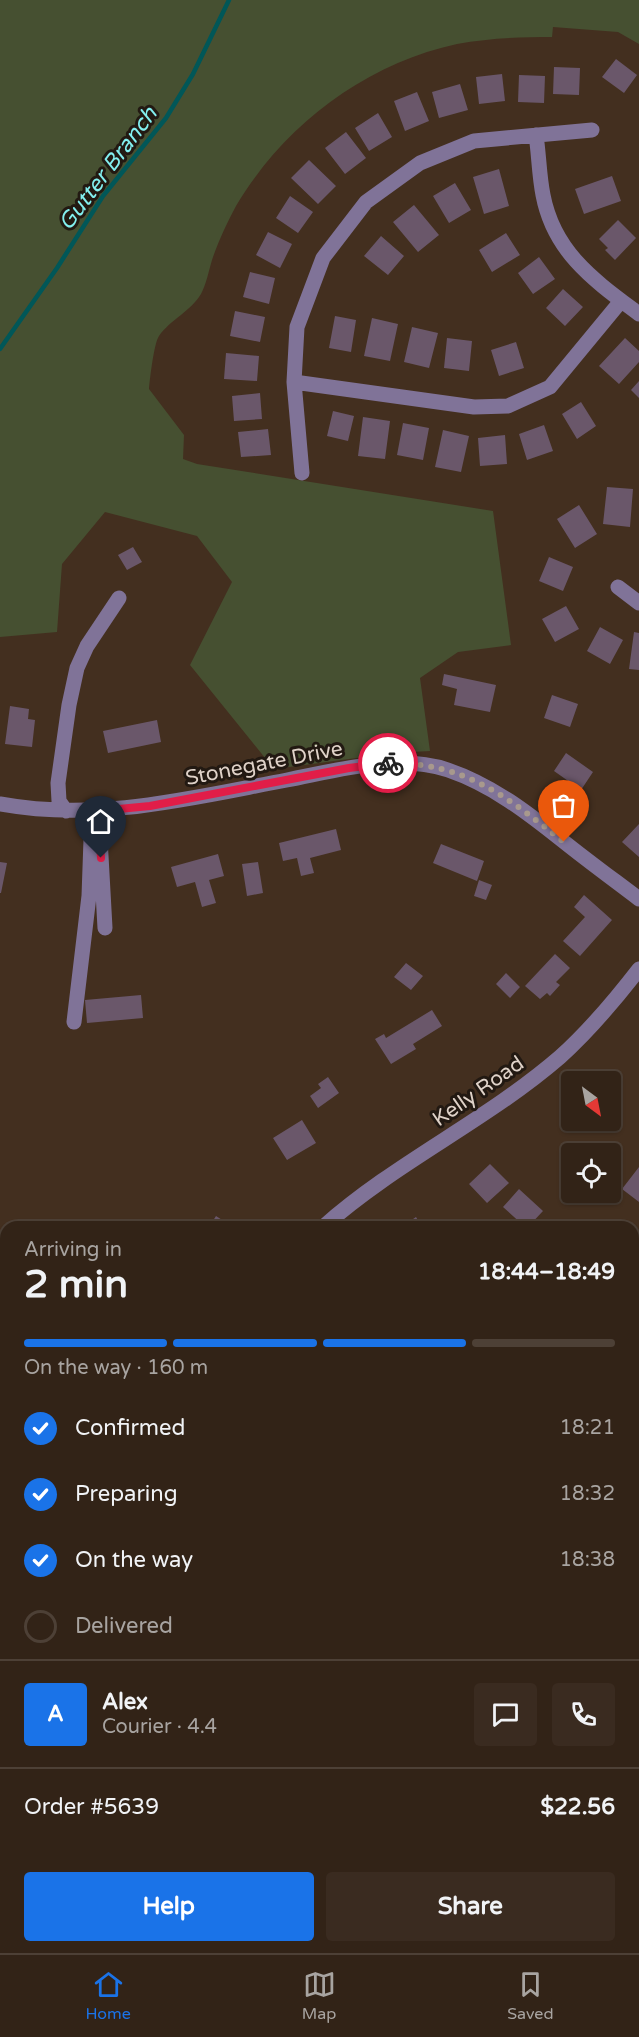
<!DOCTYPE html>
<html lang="en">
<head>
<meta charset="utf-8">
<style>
	body { margin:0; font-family:"Varela Round",sans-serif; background:#3a2b20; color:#f1f3f6; height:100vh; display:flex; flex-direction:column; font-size:22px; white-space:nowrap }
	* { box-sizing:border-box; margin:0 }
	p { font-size:20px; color:#a8a4a1 }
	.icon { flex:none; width:33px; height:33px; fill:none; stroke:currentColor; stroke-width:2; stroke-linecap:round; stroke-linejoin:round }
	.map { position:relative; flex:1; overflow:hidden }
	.drawer { position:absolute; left:0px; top:1221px; width:639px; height:732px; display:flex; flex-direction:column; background:#322317; border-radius:18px 18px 0 0; box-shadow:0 2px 4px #0004,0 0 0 2px #4d4036 }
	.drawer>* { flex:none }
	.needle { width:39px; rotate:148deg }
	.tools { position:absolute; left:561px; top:1071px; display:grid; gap:12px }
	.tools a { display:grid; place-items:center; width:60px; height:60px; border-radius:6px; background:#322317; box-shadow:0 2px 4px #0004,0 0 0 2px #4d4036; font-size:30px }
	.pin { position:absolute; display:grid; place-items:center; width:51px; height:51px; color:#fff; margin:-62px -26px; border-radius:50% 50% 50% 0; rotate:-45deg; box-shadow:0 0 6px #0007 }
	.pin .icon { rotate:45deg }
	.courier { position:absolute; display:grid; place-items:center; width:60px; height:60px; margin:-30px; border:4px solid #e11d48; border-radius:50%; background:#fff; color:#222; box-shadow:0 2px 8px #0007 }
	.headline em { font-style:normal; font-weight:700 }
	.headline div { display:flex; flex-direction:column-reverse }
	.headline { display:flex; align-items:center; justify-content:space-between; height:102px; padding:0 24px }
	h1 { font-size:39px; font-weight:700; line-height:45px }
	.bar { display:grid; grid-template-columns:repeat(4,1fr); gap:9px 6px; align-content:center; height:72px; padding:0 24px }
	.bar i { height:8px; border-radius:4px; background:#4d4036 }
	.bar .current { background:#1a73e8 }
	.bar p { grid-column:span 4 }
	.line { display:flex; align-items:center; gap:15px; padding:0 24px; border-top:2px solid #4d4036 }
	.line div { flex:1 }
	.round { display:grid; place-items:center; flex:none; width:63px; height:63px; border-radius:6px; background:#3a2b20 }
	ol { padding:0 24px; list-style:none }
	li { display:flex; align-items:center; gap:18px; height:66px }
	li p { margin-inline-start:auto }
	li .icon { padding:6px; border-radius:50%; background:#1a73e8; color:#fff; stroke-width:4 }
	li:last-child { color:#a8a4a1 }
	li i { width:33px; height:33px; border:3px solid #4d4036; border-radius:50% }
	.action { display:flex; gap:12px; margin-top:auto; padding:12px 24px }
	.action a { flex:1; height:69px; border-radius:6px; background:#1a73e8; color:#fff; font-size:24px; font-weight:700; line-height:69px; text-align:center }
	.action a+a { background:#3a2b20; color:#f1f3f6 }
	.tabs { display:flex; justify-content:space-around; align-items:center; height:84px; border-top:2px solid #4d4036; background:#322317; font-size:16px; color:#a8a4a1 }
	.tabs a { display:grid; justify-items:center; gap:3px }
	.tabs .current { color:#1a73e8 }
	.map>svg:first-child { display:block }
</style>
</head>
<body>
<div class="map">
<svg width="639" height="1953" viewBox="0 0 639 1953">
	<rect width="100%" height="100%" fill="#432f1f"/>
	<path fill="#465031" d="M 0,0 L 639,0 L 639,44 L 618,32 L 553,27 L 552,37 C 520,37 489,38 457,44 C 365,64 284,125 236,206 C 227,223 218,242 212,260 C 209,270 206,285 201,294 C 191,311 170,320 159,336 C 154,343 150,378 149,389 L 184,435 L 183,459 L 197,464 L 493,511 L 511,645 L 458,652 L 420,678 L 430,751 L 394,753 L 274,769 L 190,665 L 232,582 L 197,536 L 105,512 L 62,564 L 57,632 L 0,637 Z
		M 639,1566 L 639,1642 L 633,1632 L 633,1570 Z
		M 639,1671 L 639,1725 L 633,1712 L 633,1675 Z"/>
	<path fill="#015758" d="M 633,1856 L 639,1865 L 639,1950 L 630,1953 L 544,1953 L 541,1947 L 633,1947 Z"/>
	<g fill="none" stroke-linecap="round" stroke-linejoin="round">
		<path stroke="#015758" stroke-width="4.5" d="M 0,349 L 57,268 L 103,196 L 166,118 L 193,74 L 229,0"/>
	</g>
	<path fill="#6a576a" d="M 616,59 L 637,75 L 624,93 L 602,77 Z
		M 554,67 L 580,68 L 579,95 L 553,94 Z
		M 502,74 L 505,101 L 479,104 L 476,77 Z
		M 519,75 L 545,76 L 544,103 L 518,102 Z
		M 460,84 L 468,110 L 439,118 L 432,92 Z
		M 417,92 L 429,121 L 405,131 L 394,101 Z
		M 378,113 L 392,137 L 369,151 L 355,128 Z
		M 346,132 L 366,158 L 345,174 L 325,148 Z
		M 309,160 L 336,186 L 318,204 L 291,178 Z
		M 499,169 L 509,206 L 484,214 L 473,177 Z
		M 612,176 L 621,201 L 584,214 L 575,189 Z
		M 455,183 L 471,210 L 449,223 L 433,196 Z
		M 290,196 L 313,212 L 298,233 L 276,218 Z
		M 414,205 L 439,235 L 418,252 L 393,222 Z
		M 618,220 L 636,238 L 615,260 L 605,250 L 608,248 L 599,239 Z
		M 268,232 L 292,244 L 280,268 L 256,255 Z
		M 506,233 L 520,255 L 492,272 L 479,250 Z
		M 381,236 L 404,256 L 388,275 L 364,256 Z
		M 539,257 L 555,279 L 533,294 L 518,273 Z
		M 250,272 L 275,278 L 269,304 L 243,297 Z
		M 563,289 L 583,307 L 565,326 L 546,308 Z
		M 235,311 L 265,317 L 260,342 L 230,336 Z
		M 335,316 L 356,320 L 351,352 L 329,348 Z
		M 372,318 L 398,324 L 390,361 L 364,356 Z
		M 412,327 L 438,333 L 429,368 L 404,362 Z
		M 447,338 L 472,341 L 469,371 L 444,368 Z
		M 625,338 L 639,351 L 639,362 L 619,384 L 599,366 Z
		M 516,342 L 524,368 L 499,376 L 491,350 Z
		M 226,353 L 259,356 L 257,381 L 224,379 Z
		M 639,381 L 639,398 L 631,390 Z
		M 260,393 L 262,419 L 234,421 L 232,396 Z
		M 581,402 L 596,426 L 577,439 L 562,414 Z
		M 333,411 L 354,416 L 348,441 L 327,436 Z
		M 363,417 L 390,421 L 385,459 L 358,456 Z
		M 403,423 L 429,428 L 423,460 L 397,455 Z
		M 544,425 L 553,451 L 527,460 L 519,434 Z
		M 268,429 L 271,455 L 241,457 L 238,432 Z
		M 443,430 L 469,436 L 461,472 L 435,467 Z
		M 505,435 L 507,464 L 480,466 L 478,438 Z
		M 607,487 L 633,489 L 630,527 L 603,524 Z
		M 579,505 L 597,534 L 575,548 L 557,519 Z
		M 133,547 L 142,562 L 127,570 L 118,555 Z
		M 549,557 L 573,567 L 563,591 L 539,581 Z
		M 566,606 L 579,629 L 555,642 L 542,619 Z
		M 600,627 L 623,640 L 610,664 L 587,651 Z
		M 634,632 L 639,633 L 639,670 L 629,669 Z
		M 444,674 L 496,685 L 490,712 L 454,705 L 457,689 L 442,685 Z
		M 552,695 L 578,704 L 570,727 L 544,718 Z
		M 10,706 L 29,709 L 28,719 L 35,720 L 32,747 L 5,744 Z
		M 157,720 L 161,742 L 108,753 L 103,731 Z
		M 566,753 L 593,772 L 581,790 L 554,771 Z
		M 639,824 L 639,857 L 622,842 Z
		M 336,829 L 341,850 L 310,858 L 314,873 L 301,876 L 297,858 L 283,861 L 279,843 Z
		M 441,844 L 484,861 L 477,881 L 433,863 Z
		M 218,854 L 224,876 L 209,880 L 216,903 L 202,907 L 195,882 L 177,887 L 171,867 Z
		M 0,862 L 7,863 L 1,893 L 0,893 Z
		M 258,862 L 263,893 L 247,896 L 242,864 Z
		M 479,880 L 492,885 L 486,900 L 474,896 Z
		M 584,895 L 612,920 L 580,956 L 563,941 L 585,917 L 574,907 Z
		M 555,954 L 570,968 L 556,982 L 560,985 L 550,996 L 547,993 L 540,999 L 525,986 Z
		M 406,963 L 423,976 L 411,990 L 394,977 Z
		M 506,973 L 520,987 L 510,998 L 496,984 Z
		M 141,995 L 143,1018 L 87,1023 L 85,1000 Z
		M 432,1010 L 442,1026 L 413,1044 L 416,1049 L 391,1064 L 375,1039 L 384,1034 L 386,1038 Z
		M 328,1077 L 339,1093 L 318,1108 L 310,1096 L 321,1088 L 318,1084 Z
		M 302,1120 L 316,1143 L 287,1160 L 273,1138 Z
		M 490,1164 L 509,1183 L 487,1203 L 469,1184 Z
		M 639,1167 L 639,1202 L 622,1189 Z
		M 519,1189 L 543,1211 L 528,1227 L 525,1227 L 503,1207 Z
		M 216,1216 L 233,1227 L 209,1227 Z
		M 416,1217 L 422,1227 L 401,1227 Z
		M 637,1295 L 639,1297 L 639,1331 L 637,1333 L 633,1330 L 633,1299 Z
		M 639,1419 L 639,1461 L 633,1456 L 633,1426 Z
		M 0,1625 L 6,1629 L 6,1648 L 4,1652 L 0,1649 Z"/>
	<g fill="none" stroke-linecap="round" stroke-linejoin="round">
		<path stroke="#807398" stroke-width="15" d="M 536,135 C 539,155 539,175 543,195 C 554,253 595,281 639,314
			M 294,382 L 474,407 L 508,406 L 550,387 L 621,301
			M 302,473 L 294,382 L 297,327 L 323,258 L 366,202 L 420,163 L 474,141 L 592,130
			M 618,587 L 639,603
			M 0,804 C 98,822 191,798 287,780 C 339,770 397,753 448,770 C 492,785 528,813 563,841 C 588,861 614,880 639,899
			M 66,811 L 59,801 L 58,783 L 69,705 L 77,668 L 87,646 L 119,598
			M 100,838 L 105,928
			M 74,1022 L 89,896 L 92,811
			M 323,1227 C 396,1162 486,1121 560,1057 C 589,1031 615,1000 639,969
			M 633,1372 L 639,1377
			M 633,1551 L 639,1546
			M 0,1735 L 6,1725
			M 226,1947 L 228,1953"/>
	</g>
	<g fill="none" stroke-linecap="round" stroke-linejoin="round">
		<path stroke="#a8998d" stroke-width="6" stroke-dasharray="0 10.8" d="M 388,763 C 465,762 507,797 564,842"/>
		<path stroke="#e11d48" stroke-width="8" d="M 101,858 L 98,811 L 150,806 L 349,768 L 388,763"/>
	</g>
	<g text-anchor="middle" stroke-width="6" stroke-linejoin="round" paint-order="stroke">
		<g font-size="21" fill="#dfd2c8" stroke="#221912">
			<text transform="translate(264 763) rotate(-11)" y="7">Stonegate Drive</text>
			<text transform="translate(478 1091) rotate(-35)" y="7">Kelly Road</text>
		</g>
		<g font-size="22" font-style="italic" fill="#83efef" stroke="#221912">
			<text transform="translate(107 168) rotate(-53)" y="8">Gutter Branch</text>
		</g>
	</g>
</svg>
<div class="tools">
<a><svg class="needle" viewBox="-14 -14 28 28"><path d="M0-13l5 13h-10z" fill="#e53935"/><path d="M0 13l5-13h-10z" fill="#a8a4a1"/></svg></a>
<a><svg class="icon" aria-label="locate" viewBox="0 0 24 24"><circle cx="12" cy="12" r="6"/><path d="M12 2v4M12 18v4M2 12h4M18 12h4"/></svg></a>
</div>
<div class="pin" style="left:564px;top:842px;background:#ea580c"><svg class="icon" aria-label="bag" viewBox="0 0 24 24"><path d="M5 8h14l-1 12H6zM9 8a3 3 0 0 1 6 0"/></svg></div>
<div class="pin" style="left:101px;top:858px;background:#1f2937"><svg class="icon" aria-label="home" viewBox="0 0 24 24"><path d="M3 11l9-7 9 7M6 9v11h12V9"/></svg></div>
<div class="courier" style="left:388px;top:763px"><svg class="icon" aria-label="bike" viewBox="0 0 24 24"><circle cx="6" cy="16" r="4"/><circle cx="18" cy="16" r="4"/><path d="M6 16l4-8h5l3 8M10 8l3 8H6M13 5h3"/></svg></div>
<section class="drawer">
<div class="headline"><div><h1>2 min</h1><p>Arriving in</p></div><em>18:44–18:49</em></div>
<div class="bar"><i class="current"></i><i class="current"></i><i class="current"></i><i></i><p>On the way · 160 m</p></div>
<ol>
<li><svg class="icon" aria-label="check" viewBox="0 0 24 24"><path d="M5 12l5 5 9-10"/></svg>Confirmed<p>18:21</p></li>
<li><svg class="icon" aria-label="check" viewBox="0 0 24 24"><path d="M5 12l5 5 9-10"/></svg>Preparing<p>18:32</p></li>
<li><svg class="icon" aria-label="check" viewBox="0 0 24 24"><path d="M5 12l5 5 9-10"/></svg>On the way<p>18:38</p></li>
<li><i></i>Delivered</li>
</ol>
<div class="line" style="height:108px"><b class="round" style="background:#1a73e8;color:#fff">A</b><div><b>Alex</b><p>Courier · 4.4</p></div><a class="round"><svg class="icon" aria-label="chat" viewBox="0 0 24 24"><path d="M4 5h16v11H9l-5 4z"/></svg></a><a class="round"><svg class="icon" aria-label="phone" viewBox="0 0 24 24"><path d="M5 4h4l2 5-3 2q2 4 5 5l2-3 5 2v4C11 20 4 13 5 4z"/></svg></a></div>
<div class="line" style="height:78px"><div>Order #5639</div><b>$22.56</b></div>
<div class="action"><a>Help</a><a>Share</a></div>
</section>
</div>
<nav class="tabs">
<a class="current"><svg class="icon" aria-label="home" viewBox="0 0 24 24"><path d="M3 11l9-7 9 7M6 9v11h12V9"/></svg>Home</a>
<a><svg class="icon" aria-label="map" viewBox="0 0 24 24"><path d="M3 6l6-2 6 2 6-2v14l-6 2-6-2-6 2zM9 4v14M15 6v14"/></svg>Map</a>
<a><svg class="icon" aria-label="saved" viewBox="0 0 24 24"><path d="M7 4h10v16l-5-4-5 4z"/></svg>Saved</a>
</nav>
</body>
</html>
